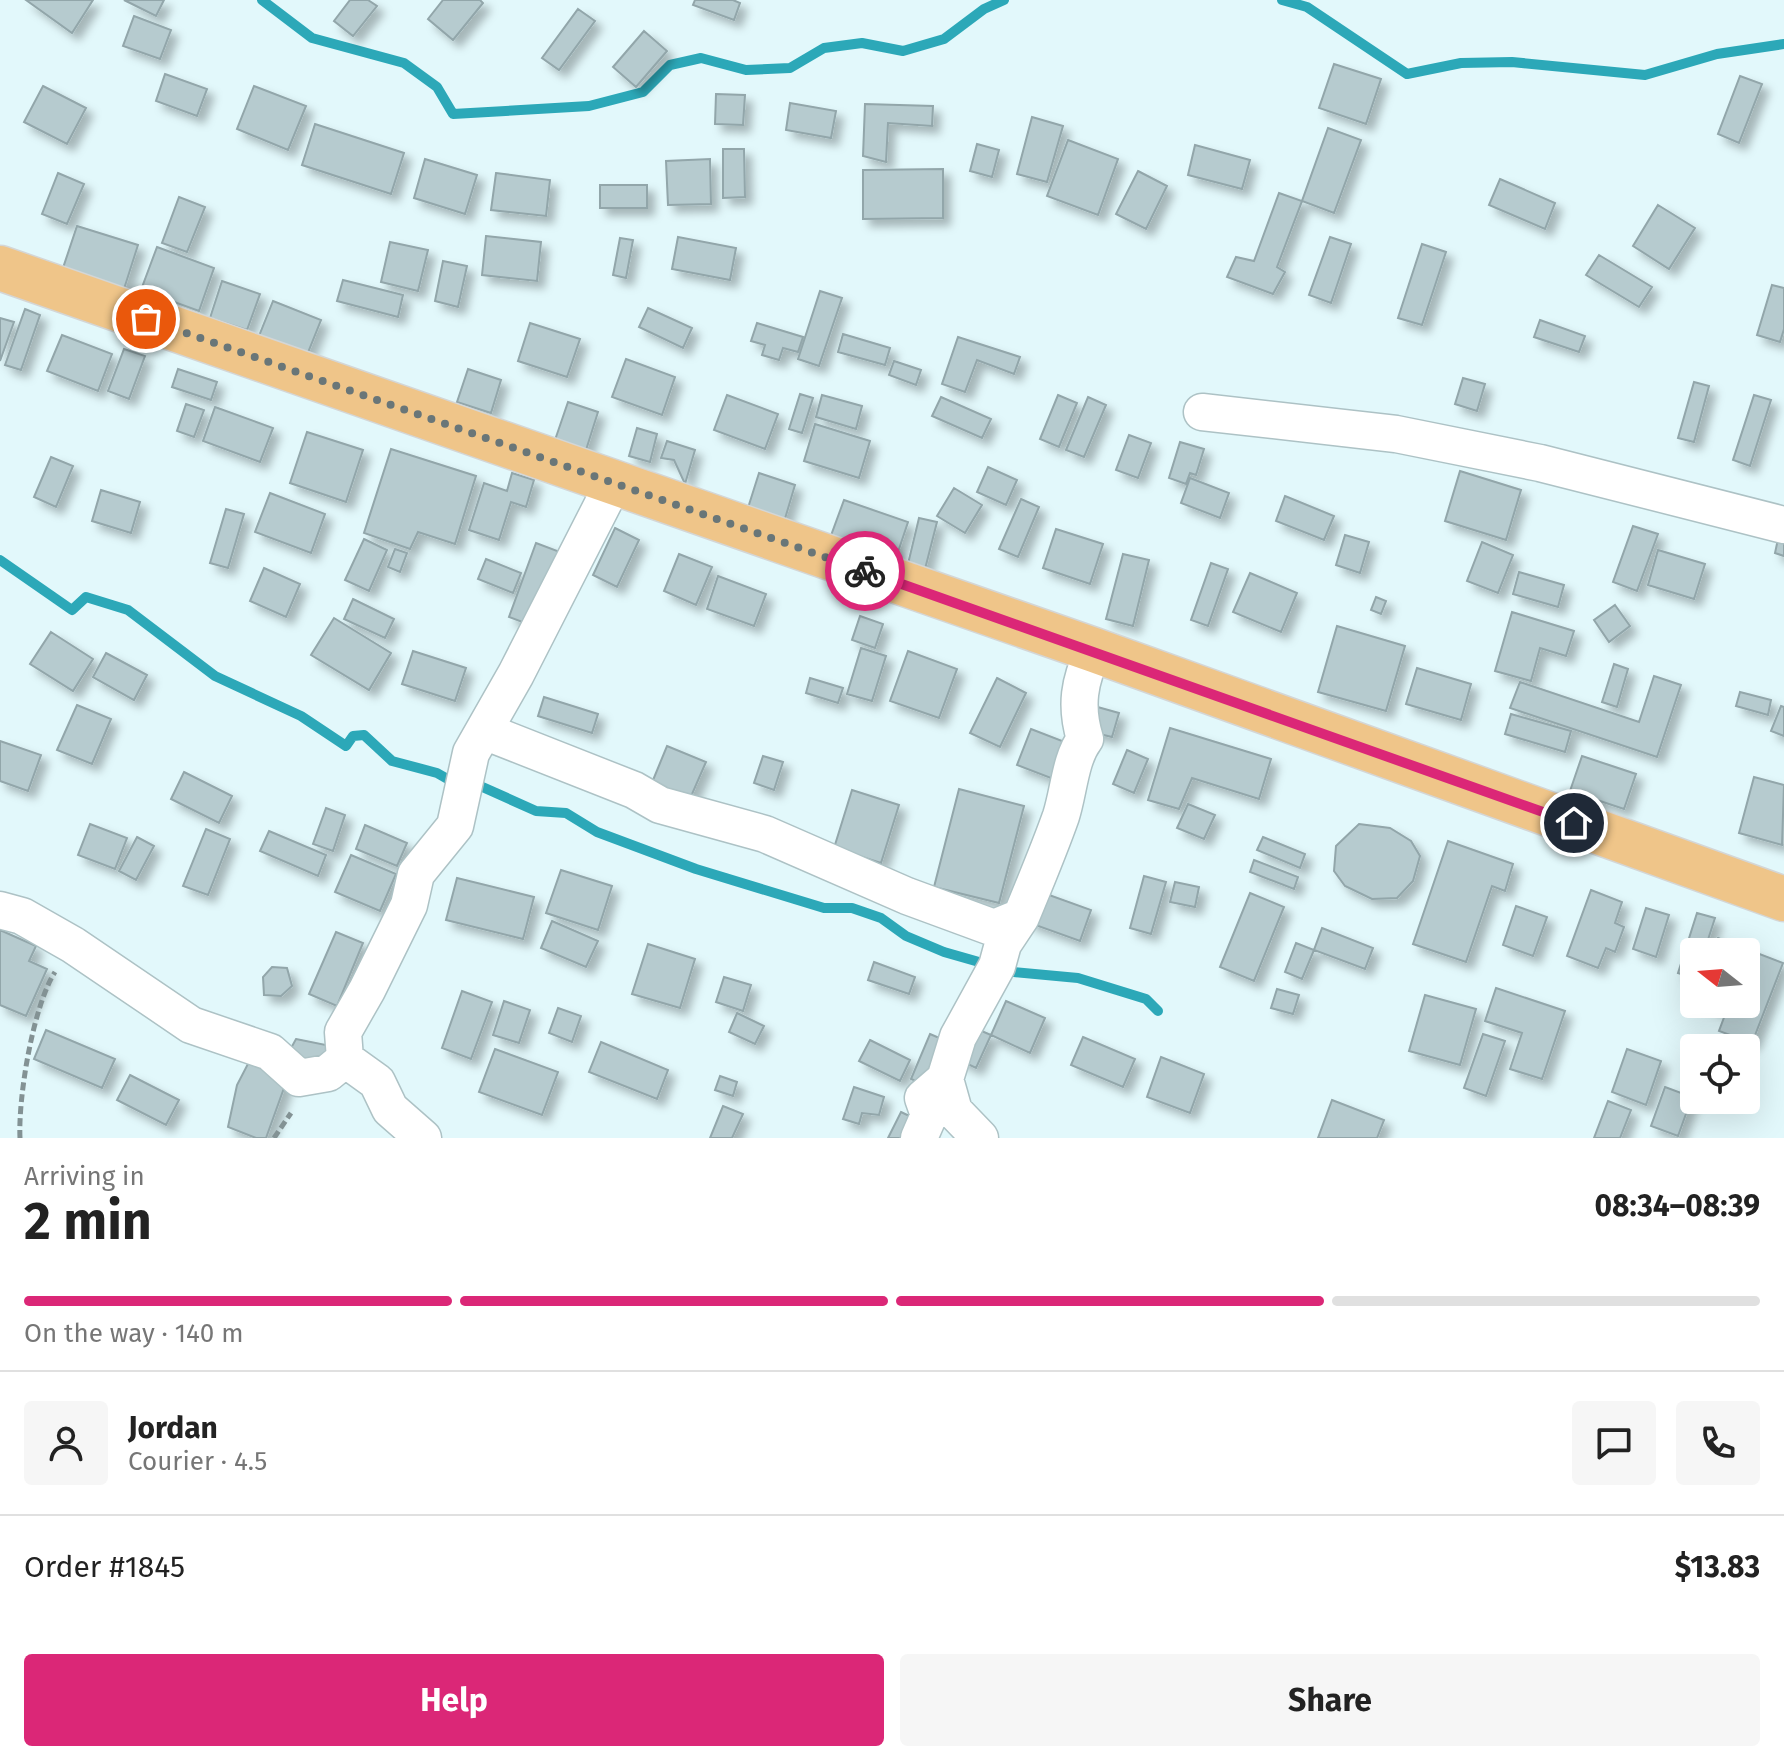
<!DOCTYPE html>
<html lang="en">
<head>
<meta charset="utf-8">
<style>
	body { margin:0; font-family:"Fira Sans",sans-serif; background:#f6f6f6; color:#222; height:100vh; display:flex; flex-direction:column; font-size:30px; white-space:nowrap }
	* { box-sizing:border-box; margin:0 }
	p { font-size:26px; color:#767676 }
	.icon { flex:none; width:44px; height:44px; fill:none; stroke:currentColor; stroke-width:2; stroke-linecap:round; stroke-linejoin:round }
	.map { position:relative; height:1138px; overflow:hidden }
	.drawer { display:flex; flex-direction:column; background:#fff; flex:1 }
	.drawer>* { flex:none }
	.needle { width:52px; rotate:287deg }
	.tools { position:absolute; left:1680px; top:938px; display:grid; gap:16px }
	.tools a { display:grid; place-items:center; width:80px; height:80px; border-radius:8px; background:#fff; box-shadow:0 8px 32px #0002; font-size:40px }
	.pin { position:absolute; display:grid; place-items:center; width:68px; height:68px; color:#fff; margin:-34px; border:4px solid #fff; border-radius:50%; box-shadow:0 2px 8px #0007 }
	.courier { position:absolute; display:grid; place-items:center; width:80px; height:80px; margin:-40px; border:6px solid #db2777; border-radius:50%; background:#fff; color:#222; box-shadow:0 2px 10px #0007 }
	.summary em { font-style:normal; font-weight:700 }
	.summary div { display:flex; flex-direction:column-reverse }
	.summary { display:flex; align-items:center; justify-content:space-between; height:136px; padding:0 24px }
	h1 { font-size:52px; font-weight:700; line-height:60px }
	.bar { display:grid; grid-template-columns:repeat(4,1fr); gap:12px 8px; align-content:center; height:96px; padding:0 24px }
	.bar i { height:10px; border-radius:6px; background:#e0e0e0 }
	.bar .on { background:#db2777 }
	.bar p { grid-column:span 4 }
	.line { display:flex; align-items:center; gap:20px; padding:0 24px; border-top:2px solid #e0e0e0 }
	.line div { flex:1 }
	.round { display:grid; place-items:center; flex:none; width:84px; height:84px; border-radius:8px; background:#f6f6f6 }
	.action { display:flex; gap:16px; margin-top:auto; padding:16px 24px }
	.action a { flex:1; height:92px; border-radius:8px; background:#db2777; color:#fff; font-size:32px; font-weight:700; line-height:92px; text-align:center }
	.action a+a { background:#f6f6f6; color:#222 }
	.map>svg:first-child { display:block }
</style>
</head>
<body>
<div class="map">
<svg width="1784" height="1138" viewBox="0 0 1784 1138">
	<defs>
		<filter id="shadow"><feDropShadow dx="7" dy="7" stdDeviation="4" flood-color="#0004"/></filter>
	</defs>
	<rect width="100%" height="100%" fill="#e2f8fb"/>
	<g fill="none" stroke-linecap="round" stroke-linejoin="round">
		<path stroke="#2ca8b8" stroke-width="10" d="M 262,0 L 312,38 L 404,63 L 437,87 L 453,114 L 589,106 L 643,92 L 670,65 L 701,58 L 746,70 L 790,68 L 824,48 L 862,43 L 903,51 L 944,39 L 984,9 L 1004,0
			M 1282,0 L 1307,7 L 1407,74 L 1461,63 L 1512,62 L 1645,75 L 1717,54 L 1784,44
			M 0,560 L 72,610 L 86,597 L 128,610 L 215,676 L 301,716 L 346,746 L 353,736 L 364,735 L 392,761 L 437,773 L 451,781
			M 478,785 L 536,811 L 566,813 L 597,832 L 696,869 L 824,908 L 852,908 L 881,918 L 906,936 L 944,952 L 1014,972 L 1078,978 L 1146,999 L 1158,1011"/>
	</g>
	<path fill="#b6cbcf" stroke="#92a6aa" stroke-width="2" filter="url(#shadow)" d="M 26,0 L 93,0 L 72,33 Z
		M 124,0 L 164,0 L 156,16 Z
		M 350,0 L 368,0 L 377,6 L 353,36 L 334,21 Z
		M 443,0 L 480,0 L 483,3 L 453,40 L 428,19 Z
		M 695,0 L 733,0 L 740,3 L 734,20 L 693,5 Z
		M 578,9 L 595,21 L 559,70 L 542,58 Z
		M 134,16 L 171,30 L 160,59 L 123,46 Z
		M 644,31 L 667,51 L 636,87 L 613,67 Z
		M 1334,64 L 1381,79 L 1366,124 L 1319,108 Z
		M 165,74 L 207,89 L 197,116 L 156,101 Z
		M 1740,76 L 1762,84 L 1739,143 L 1718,134 Z
		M 43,86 L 86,108 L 67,144 L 24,122 Z
		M 254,86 L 306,106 L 288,150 L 237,129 Z
		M 716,94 L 745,95 L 743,125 L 715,124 Z
		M 790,103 L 836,111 L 831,138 L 786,130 Z
		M 865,104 L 933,106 L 932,126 L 888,123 L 886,162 L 863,156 Z
		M 1032,117 L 1063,126 L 1047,182 L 1017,174 Z
		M 315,124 L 404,153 L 391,194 L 302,165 Z
		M 1328,128 L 1361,140 L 1334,213 L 1302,201 Z
		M 1068,140 L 1118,159 L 1098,215 L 1047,196 Z
		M 977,144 L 999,150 L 992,177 L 970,171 Z
		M 1195,145 L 1250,160 L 1242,189 L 1188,175 Z
		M 723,149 L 744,149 L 745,197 L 723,198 Z
		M 425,159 L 477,175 L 465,214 L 414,198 Z
		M 710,159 L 711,204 L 668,205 L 666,161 Z
		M 943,169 L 943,218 L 863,219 L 863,170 Z
		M 1138,171 L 1167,186 L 1146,229 L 1116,214 Z
		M 58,173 L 84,184 L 67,224 L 42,214 Z
		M 496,173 L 550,180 L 546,216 L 491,210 Z
		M 1500,179 L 1555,203 L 1545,229 L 1489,205 Z
		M 600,185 L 647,185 L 647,208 L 600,208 Z
		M 1279,193 L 1302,201 L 1277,267 L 1285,272 L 1273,294 L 1227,277 L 1236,257 L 1254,261 Z
		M 179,197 L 205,207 L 187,252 L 162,243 Z
		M 1658,205 L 1695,228 L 1669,269 L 1633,246 Z
		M 77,226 L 138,245 L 123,292 L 62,271 Z
		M 486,236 L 541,242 L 537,281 L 482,275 Z
		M 678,237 L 736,248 L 730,280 L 672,269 Z
		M 1330,237 L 1351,244 L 1331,303 L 1309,295 Z
		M 620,238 L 633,240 L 626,278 L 613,275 Z
		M 390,242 L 428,250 L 418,291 L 381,282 Z
		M 1422,244 L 1446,252 L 1422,325 L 1398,318 Z
		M 157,247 L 214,268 L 199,311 L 141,290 Z
		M 1599,255 L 1652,287 L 1639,307 L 1586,275 Z
		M 443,261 L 467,266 L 458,307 L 435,301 Z
		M 343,280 L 403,295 L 398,317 L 337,301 Z
		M 222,281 L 260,294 L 247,330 L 210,318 Z
		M 1772,285 L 1784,288 L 1784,329 L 1780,342 L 1757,335 Z
		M 820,291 L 842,298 L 819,366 L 798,359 Z
		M 273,301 L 321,320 L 307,355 L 259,336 Z
		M 648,308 L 692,328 L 683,348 L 639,327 Z
		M 25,309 L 40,315 L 21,370 L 5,365 Z
		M 0,318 L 14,322 L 0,361 Z
		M 1540,320 L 1585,336 L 1579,352 L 1534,337 Z
		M 530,323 L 580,339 L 567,377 L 518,361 Z
		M 757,323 L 803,337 L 798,352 L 783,348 L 779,360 L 762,355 L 765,345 L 751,341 Z
		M 843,334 L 890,348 L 885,365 L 838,352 Z
		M 62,335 L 112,354 L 98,391 L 47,371 Z
		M 958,337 L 1020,357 L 1014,374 L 977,360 L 965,392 L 942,384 Z
		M 124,349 L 145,356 L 129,399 L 108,391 Z
		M 626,359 L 675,377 L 662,415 L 612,397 Z
		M 894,361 L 921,370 L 916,385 L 889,375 Z
		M 178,369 L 217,382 L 211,400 L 172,387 Z
		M 468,369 L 501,380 L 491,413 L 457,402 Z
		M 1463,378 L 1485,384 L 1477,411 L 1455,404 Z
		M 1694,382 L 1709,386 L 1694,442 L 1678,438 Z
		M 800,394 L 813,398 L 802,433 L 789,429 Z
		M 727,395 L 778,414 L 765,449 L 714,430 Z
		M 822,395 L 862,406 L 856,429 L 816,417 Z
		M 1058,395 L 1077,403 L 1059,447 L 1040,439 Z
		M 1754,395 L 1771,400 L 1750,466 L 1733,460 Z
		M 941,397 L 991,419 L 982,438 L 932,416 Z
		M 1088,397 L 1106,405 L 1084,457 L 1066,450 Z
		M 568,402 L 598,412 L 586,450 L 555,440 Z
		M 186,404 L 204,410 L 194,437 L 177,431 Z
		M 215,407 L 273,428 L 260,462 L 203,441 Z
		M 815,424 L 870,441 L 859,478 L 804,461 Z
		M 637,428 L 657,434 L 650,462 L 629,456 Z
		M 307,432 L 363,450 L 346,502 L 290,483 Z
		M 1129,435 L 1151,443 L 1138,478 L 1116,470 Z
		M 667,441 L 695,450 L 685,484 L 674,460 L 661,458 Z
		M 1180,442 L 1204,449 L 1196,475 L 1190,473 L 1186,484 L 1169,478 Z
		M 391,449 L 476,476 L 455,544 L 418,532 L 410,549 L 364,533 Z
		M 51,457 L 73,466 L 56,507 L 34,497 Z
		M 988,467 L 1017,480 L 1006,505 L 977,492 Z
		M 1460,471 L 1521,490 L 1506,540 L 1445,521 Z
		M 512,473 L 534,480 L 526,507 L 511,502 L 499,540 L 469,530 L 484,483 L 507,491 Z
		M 759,473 L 795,485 L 784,522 L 747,511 Z
		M 1190,478 L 1229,493 L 1220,518 L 1181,503 Z
		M 954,488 L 982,505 L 965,533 L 937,516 Z
		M 101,490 L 140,502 L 131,533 L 92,521 Z
		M 270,493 L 325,514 L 311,553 L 255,532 Z
		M 1285,496 L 1334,516 L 1324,540 L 1276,521 Z
		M 1021,499 L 1039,507 L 1018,557 L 999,549 Z
		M 844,500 L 908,522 L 894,564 L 829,541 Z
		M 226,509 L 244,514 L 228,568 L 210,563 Z
		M 919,518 L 937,522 L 924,573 L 907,568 Z
		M 1633,526 L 1658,534 L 1637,591 L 1613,582 Z
		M 615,528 L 639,540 L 617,587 L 593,575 Z
		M 1056,529 L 1103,544 L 1090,584 L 1043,568 Z
		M 1345,535 L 1369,542 L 1360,573 L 1336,565 Z
		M 364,539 L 387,550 L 369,591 L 345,580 Z
		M 1778,539 L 1784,540 L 1784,556 L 1775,553 Z
		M 1482,542 L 1513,555 L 1498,593 L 1467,581 Z
		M 536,543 L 560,552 L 533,626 L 509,617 Z
		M 395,549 L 407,553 L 400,572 L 388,567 Z
		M 1658,550 L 1705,564 L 1694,599 L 1648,585 Z
		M 679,554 L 712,567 L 696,605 L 664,591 Z
		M 1123,554 L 1149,560 L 1133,626 L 1106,619 Z
		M 486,559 L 521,573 L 513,593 L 478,579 Z
		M 1211,563 L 1228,569 L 1208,626 L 1191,620 Z
		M 264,568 L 300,584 L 286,617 L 250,601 Z
		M 1519,572 L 1564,585 L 1558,607 L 1513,594 Z
		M 1250,573 L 1297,593 L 1281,632 L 1233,612 Z
		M 718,576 L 766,594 L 754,626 L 707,609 Z
		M 1376,597 L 1386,601 L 1381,614 L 1371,610 Z
		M 353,599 L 394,619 L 385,638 L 344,619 Z
		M 1615,605 L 1630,626 L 1609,642 L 1594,620 Z
		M 1512,612 L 1574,631 L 1566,656 L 1540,648 L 1531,681 L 1495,671 Z
		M 860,616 L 883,624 L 875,648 L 852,640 Z
		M 334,618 L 391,653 L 369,690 L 311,655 Z
		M 1337,626 L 1405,646 L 1386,711 L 1318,692 Z
		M 51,632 L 93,659 L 73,691 L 30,664 Z
		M 861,648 L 886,656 L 872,701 L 847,694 Z
		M 413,651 L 466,668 L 455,701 L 402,684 Z
		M 908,651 L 957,669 L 939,718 L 890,701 Z
		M 106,653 L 147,675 L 134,700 L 93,677 Z
		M 1614,664 L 1628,669 L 1617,707 L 1602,702 Z
		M 1417,668 L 1471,684 L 1461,720 L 1406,704 Z
		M 1654,676 L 1681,685 L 1657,757 L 1510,708 L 1520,682 L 1639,722 Z
		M 810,678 L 843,688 L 838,703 L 806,693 Z
		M 997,678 L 1026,693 L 1000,747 L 970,733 Z
		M 1740,692 L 1771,700 L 1768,715 L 1736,706 Z
		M 544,697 L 598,714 L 592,733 L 538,716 Z
		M 77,705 L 111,719 L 92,764 L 57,750 Z
		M 1094,706 L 1119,713 L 1112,737 L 1087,731 Z
		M 1781,706 L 1784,707 L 1784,736 L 1771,731 Z
		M 1511,714 L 1571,731 L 1565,752 L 1505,734 Z
		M 1170,728 L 1271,759 L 1259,799 L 1192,778 L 1179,809 L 1148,800 Z
		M 1031,729 L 1070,744 L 1056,780 L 1017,765 Z
		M 0,741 L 41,755 L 28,791 L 0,781 Z
		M 667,746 L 706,762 L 689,801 L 651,785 Z
		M 1127,750 L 1148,759 L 1134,793 L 1113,784 Z
		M 763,756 L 783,762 L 774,790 L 754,783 Z
		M 1582,756 L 1636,774 L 1624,809 L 1570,791 Z
		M 184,772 L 232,796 L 219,823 L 171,799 Z
		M 1754,777 L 1784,785 L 1782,845 L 1739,833 Z
		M 959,789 L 1024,806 L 999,903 L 934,887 Z
		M 852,790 L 899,805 L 881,863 L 834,848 Z
		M 1188,804 L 1215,815 L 1204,839 L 1177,828 Z
		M 326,808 L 345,815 L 333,851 L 313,844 Z
		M 90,824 L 127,838 L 115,869 L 78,855 Z
		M 1359,824 L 1390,828 L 1411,841 L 1420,856 L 1413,881 L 1397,898 L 1372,899 L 1345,886 L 1334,871 L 1336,846 Z
		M 365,825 L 407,843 L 397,866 L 356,849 Z
		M 206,829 L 230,839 L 208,895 L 183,886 Z
		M 269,831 L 326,855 L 318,876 L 260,851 Z
		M 137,837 L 154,846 L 136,880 L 119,871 Z
		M 1263,837 L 1305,854 L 1300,868 L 1257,850 Z
		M 1448,841 L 1513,864 L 1505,891 L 1492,886 L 1466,962 L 1413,944 Z
		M 351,855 L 396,874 L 380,911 L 335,892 Z
		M 1254,860 L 1298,877 L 1294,889 L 1250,872 Z
		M 561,870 L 612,886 L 598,930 L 546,913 Z
		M 1144,876 L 1166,882 L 1151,934 L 1130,928 Z
		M 457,878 L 534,897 L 523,939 L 446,920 Z
		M 1175,882 L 1199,887 L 1195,907 L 1170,902 Z
		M 1591,890 L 1622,902 L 1615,923 L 1624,927 L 1615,952 L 1606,948 L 1598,968 L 1567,956 Z
		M 1038,891 L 1091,910 L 1080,941 L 1027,922 Z
		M 1250,893 L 1284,907 L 1254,981 L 1220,967 Z
		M 1516,906 L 1547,917 L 1533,956 L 1503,945 Z
		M 1646,908 L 1669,915 L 1656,957 L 1633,949 Z
		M 1697,913 L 1715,918 L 1704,952 L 1694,952 L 1694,978 L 1678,973 Z
		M 552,921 L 598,941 L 586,967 L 541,948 Z
		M 1322,928 L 1373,948 L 1365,969 L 1314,950 Z
		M 0,930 L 36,946 L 29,961 L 47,969 L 26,1016 L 0,1005 Z
		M 336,932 L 363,943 L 337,1006 L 309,994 Z
		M 1718,938 L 1783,963 L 1752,1043 L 1719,1031 L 1726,1012 L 1704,1004 L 1746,1004 L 1746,952 L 1712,952 Z
		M 1296,943 L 1314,950 L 1302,979 L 1285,972 Z
		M 648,944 L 695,959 L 680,1008 L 632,994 Z
		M 874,962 L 915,977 L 909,994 L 868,980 Z
		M 272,967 L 287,968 L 292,986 L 281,996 L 264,995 L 263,977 Z
		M 724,977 L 751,985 L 743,1011 L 716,1002 Z
		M 1496,988 L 1565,1011 L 1542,1079 L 1510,1069 L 1522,1033 L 1485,1021 Z
		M 1277,989 L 1299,995 L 1293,1014 L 1271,1008 Z
		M 462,991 L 492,1002 L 471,1059 L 442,1048 Z
		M 1425,995 L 1476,1009 L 1460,1065 L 1409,1051 Z
		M 504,1001 L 530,1010 L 519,1043 L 493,1035 Z
		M 1006,1001 L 1045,1018 L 1030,1053 L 991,1035 Z
		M 558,1008 L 581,1016 L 572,1042 L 549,1033 Z
		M 737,1013 L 764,1026 L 755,1044 L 729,1032 Z
		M 970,1026 L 991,1035 L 976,1068 L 955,1058 Z
		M 46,1030 L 115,1059 L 102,1088 L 34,1059 Z
		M 930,1034 L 951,1043 L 932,1088 L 911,1079 Z
		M 1483,1034 L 1505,1041 L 1486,1096 L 1464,1088 Z
		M 1083,1037 L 1135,1059 L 1123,1087 L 1071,1065 Z
		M 296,1039 L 326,1045 L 329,1065 L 303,1059 L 290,1050 Z
		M 870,1040 L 910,1060 L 900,1081 L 859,1061 Z
		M 601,1042 L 668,1070 L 657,1099 L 589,1072 Z
		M 495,1049 L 558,1072 L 542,1115 L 479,1092 Z
		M 1627,1049 L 1661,1061 L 1646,1105 L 1612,1092 Z
		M 1161,1057 L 1204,1074 L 1190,1113 L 1147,1097 Z
		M 251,1058 L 289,1074 L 266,1138 L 256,1138 L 228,1127 L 237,1085 Z
		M 130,1075 L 179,1100 L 166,1125 L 117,1100 Z
		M 720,1076 L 737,1082 L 733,1096 L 715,1090 Z
		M 854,1087 L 884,1097 L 879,1115 L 862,1113 L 859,1124 L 843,1119 Z
		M 1665,1087 L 1692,1097 L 1678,1136 L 1651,1126 Z
		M 1332,1100 L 1384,1120 L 1377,1138 L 1318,1138 Z
		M 1608,1101 L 1631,1110 L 1620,1138 L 1594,1138 Z
		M 723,1106 L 743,1114 L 732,1138 L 710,1138 Z
		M 901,1112 L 922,1122 L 915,1138 L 888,1138 Z"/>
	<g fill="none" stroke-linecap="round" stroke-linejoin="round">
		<defs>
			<path id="street" d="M 1202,412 L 1396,434 L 1540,463 L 1784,525
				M 484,731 L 634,790 L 660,805 L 765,834 L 907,896 L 994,928 L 1021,917 C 1035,883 1049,850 1061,816 C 1069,791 1070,759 1085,739 C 1075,706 1079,681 1094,650
				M 0,910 L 22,916 L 73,945 L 191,1025 L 270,1052 L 299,1078 L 328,1073 L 345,1059 L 343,1032 L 367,990 L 409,905 L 416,874 L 455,826 L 471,753 L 516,674 L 613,484
				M 345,1059 L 377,1082 L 390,1109 L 423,1138
				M 945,1079 L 954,1111 L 980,1138
				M 919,1138 L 929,1115 L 923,1098 L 945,1079 L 958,1037 L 997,966 L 1003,944 L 1021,917"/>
			<path id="primary" d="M 0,268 L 1094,650 L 1784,899"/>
		</defs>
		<use href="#street" stroke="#adc2c5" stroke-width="39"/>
		<use href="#primary" stroke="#d4d6d6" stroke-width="47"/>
		<path stroke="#839294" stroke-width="5" stroke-dasharray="8 4" stroke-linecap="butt" d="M 20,1138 C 18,1098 33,1006 55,972
			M 274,1138 L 291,1113"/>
		<use href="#street" stroke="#fff" stroke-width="36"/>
		<use href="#primary" stroke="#efc589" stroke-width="44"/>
	</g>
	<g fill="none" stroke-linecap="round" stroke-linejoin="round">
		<path stroke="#697678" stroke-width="8" stroke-dasharray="0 14.4" d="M 146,319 L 865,571"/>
		<path stroke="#db2777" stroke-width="10" d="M 865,571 L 1574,823"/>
	</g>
</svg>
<div class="tools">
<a><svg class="needle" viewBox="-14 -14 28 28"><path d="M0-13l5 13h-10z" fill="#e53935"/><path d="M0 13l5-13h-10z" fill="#767676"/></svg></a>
<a><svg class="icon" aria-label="locate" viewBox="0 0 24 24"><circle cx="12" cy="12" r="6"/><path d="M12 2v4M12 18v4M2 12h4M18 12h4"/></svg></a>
</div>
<div class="pin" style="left:146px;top:319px;background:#ea580c"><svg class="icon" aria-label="bag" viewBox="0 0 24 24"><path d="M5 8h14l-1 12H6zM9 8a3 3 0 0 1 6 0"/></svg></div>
<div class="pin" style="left:1574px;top:823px;background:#1f2937"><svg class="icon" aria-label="home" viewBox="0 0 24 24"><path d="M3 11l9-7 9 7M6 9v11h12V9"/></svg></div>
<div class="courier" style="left:865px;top:571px"><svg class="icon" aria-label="bike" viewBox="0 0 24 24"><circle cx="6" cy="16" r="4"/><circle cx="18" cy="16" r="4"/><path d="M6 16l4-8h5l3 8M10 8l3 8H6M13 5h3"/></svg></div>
</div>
<section class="drawer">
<div class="summary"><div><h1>2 min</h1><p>Arriving in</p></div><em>08:34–08:39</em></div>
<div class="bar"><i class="on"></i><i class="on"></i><i class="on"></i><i></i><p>On the way · 140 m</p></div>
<div class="line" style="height:144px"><a class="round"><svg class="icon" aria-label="person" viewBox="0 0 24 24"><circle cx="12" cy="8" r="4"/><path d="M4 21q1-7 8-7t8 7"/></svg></a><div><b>Jordan</b><p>Courier · 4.5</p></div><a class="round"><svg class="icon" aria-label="chat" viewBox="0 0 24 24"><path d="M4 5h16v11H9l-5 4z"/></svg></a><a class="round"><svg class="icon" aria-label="phone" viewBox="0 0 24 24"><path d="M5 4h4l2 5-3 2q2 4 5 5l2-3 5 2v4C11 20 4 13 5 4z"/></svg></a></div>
<div class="line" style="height:104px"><div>Order #1845</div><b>$13.83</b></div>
<div class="action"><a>Help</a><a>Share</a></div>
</section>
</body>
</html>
